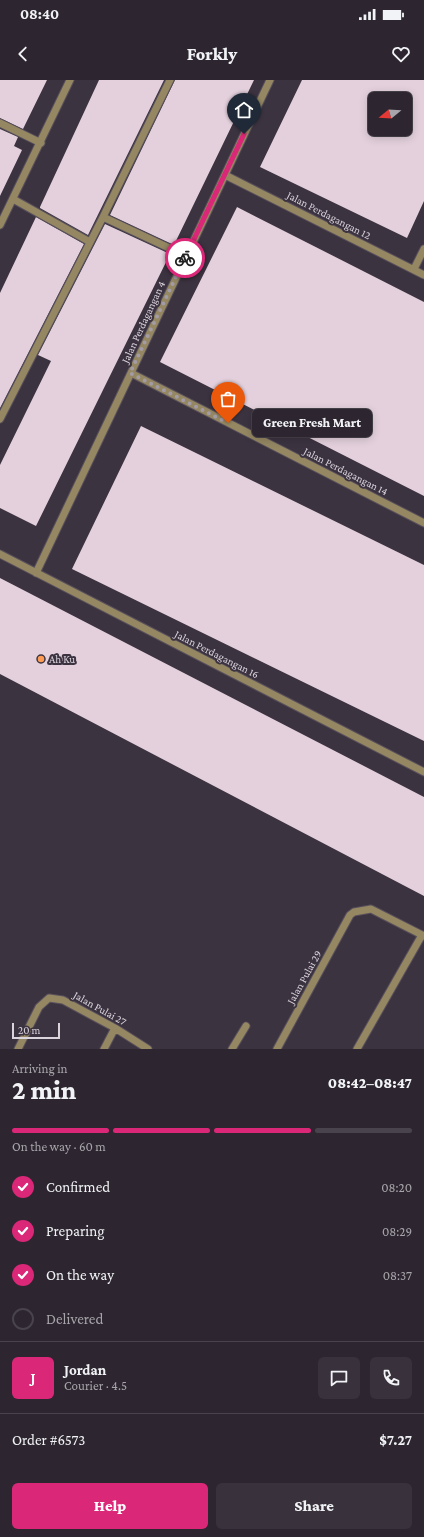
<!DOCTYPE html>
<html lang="en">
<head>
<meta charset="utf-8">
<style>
	body { margin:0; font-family:"Crimson Pro",serif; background:#39323c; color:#f1f3f6; height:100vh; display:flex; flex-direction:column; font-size:15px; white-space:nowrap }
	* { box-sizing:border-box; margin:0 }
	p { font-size:13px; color:#a7a5ab }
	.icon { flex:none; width:22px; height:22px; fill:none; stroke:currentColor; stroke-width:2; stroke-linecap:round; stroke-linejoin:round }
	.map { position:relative; height:969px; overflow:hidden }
	.sheet { display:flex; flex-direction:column; background:#2d2630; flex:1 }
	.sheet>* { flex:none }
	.needle { width:26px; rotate:252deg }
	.tools { position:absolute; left:368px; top:12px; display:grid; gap:8px }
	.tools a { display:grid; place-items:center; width:44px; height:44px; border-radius:6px; background:#2d2630; box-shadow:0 2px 10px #0003,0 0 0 1px #48434c; font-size:20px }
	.scale { position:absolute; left:12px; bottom:10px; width:48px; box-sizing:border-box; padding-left:4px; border:2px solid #dad4dd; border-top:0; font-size:11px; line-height:14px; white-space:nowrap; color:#dad4dd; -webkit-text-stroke:3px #3c3340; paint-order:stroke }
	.pin { position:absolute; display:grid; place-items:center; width:34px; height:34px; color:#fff; margin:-41px -17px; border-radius:50% 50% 50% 0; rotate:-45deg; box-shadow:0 0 4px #0007 }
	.pin .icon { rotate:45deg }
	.courier { position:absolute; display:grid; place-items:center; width:40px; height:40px; margin:-20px; border:3px solid #db2777; border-radius:50%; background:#fff; color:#222; box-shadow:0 1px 5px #0007 }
	.bubble { position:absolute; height:28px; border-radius:6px; background:#2d2630; box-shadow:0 2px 10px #0003,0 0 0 1px #48434c; font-size:13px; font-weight:800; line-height:28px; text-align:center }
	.headline em { font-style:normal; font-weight:800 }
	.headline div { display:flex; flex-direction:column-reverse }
	.headline { display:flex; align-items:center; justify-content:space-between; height:68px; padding:0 12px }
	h1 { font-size:26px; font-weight:800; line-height:30px }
	.bar { display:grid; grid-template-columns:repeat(4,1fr); gap:6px 4px; align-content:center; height:48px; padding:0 12px }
	.bar i { height:5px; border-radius:3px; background:#48434c }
	.bar .on { background:#db2777 }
	.bar p { grid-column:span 4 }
	.line { display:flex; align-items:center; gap:10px; padding:0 12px; border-top:1px solid #48434c }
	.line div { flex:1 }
	.round { display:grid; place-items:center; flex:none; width:42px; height:42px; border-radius:6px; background:#39323c }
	ol { padding:0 12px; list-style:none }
	li { display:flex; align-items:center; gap:12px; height:44px }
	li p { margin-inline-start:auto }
	li .icon { padding:4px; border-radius:50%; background:#db2777; color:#fff; stroke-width:4 }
	li:last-child { color:#a7a5ab }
	li i { width:22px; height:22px; border:2px solid #48434c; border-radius:50% }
	.primary-button { display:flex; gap:8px; margin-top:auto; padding:8px 12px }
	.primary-button a { flex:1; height:46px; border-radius:6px; background:#db2777; color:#fff; font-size:16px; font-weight:800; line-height:46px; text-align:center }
	.primary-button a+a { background:#39323c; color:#f1f3f6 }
	.status { display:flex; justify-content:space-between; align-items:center; height:28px; padding:0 20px; background:#2d2630; direction:ltr }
	.status svg { height:11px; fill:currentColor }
	header { display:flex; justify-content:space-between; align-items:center; height:52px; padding:0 12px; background:#2d2630; font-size:18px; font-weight:800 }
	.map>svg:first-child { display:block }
</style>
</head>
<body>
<div class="status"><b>08:40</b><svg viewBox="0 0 49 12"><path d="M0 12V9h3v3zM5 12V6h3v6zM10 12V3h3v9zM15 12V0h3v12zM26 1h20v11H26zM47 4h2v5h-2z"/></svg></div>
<header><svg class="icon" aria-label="back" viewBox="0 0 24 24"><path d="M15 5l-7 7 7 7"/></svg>Forkly<svg class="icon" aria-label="heart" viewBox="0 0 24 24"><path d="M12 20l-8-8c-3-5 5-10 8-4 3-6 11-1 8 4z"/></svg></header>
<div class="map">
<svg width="424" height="969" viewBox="0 0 424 969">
	<rect width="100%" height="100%" fill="#3c3340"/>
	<path fill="#e3d0dc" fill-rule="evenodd" d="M 0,0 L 47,0 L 23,49 L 0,38 Z
		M 99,0 L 164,0 L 88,155 L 40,128 L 40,127 Z
		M 175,0 L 254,0 L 174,165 L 110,135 Z
		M 302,0 L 424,0 L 424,121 L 407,158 L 260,87 ZM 375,19 L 405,19 L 405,49 L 375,49 Z
		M 0,49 L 18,57 L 14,66 L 22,70 L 0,116 Z
		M 237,127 L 424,222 L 424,416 L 160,282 Z
		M 36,137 L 84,164 L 0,328 L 0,213 Z
		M 105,144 L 170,174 L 36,446 L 0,428 L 0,385 L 51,281 L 38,275 Z
		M 141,346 L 424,485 L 424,661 L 72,489 Z
		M 0,498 L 424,717 L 424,816 L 0,594 Z"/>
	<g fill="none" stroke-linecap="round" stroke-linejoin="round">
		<defs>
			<path id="minor" d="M 0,43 L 41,63
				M 225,95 L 424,195
				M 13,119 L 90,162
				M 103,137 L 186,176
				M 0,145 L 70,0
				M 414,189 L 424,169
				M 131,293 L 424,443
				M 0,339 L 103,137 L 170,0
				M 0,474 L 424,692
				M 36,493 L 270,0
				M 18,969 L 39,927 L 49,918 L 63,920 L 115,948 L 148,969
				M 104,969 L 115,948
				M 232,969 L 246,946
				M 277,969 L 350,835 L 354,832 L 371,829 L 424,856
				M 357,969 L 422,855"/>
		</defs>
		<use href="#minor" stroke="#58505c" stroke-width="9"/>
		<use href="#minor" stroke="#948762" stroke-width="7"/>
	</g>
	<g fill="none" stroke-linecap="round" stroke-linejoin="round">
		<path stroke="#a39ca6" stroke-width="4" stroke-dasharray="0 7.2" d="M 185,178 L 130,293 L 228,343"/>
		<path stroke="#db2777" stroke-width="5" d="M 185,178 L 244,54"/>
	</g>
	<circle fill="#fd9d55" stroke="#3c3340" stroke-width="1.5" cx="41" cy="579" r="4"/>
	<g text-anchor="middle" stroke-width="4" stroke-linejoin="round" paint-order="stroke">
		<g font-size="11" fill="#dad4dd" stroke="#3c3340">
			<text transform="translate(329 135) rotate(27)" y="4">Jalan Perdagangan 12</text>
			<text transform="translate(143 242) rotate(-65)" y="4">Jalan Perdagangan 4</text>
			<text transform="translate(346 391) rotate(27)" y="4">Jalan Perdagangan 14</text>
			<text transform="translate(217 574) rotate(27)" y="4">Jalan Perdagangan 16</text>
			<text transform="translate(304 897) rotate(-61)" y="4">Jalan Pulai 29</text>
			<text transform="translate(100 928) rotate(29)" y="4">Jalan Pulai 27</text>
		</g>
		<g font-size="11" fill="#dad4dd" stroke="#3c3340" text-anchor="start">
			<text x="49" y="583">Ah Ku</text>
		</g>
	</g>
</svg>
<div class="tools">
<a><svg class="needle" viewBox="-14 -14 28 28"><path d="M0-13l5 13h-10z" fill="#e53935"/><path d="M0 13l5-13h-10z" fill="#a7a5ab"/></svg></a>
</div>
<div class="scale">20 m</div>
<div class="pin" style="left:228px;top:343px;background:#ea580c"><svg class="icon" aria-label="bag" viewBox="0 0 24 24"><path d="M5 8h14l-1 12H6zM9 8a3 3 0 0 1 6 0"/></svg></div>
<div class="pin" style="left:244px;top:54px;background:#1f2937"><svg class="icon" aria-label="home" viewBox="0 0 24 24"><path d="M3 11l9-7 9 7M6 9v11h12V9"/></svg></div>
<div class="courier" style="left:185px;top:178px"><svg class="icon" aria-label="bike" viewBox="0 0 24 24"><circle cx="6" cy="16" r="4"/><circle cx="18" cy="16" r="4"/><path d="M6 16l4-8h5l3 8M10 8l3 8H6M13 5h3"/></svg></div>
<div class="bubble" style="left:252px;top:329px;width:120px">Green Fresh Mart</div>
</div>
<section class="sheet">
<div class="headline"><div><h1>2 min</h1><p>Arriving in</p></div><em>08:42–08:47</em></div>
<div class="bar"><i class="on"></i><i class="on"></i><i class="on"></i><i></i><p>On the way · 60 m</p></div>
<ol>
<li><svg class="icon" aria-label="check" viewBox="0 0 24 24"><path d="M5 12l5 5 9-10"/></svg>Confirmed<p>08:20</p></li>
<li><svg class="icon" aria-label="check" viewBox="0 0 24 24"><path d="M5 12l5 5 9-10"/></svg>Preparing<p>08:29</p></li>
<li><svg class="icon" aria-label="check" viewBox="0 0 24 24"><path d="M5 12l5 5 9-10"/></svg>On the way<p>08:37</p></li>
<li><i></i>Delivered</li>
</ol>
<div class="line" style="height:72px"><b class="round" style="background:#db2777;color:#fff">J</b><div><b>Jordan</b><p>Courier · 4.5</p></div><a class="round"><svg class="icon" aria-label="chat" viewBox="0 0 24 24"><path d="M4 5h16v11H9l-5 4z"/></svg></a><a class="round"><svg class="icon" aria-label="phone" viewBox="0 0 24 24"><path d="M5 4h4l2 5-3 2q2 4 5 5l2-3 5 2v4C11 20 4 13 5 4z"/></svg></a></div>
<div class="line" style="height:52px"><div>Order #6573</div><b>$7.27</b></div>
<div class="primary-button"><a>Help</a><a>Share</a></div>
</section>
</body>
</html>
